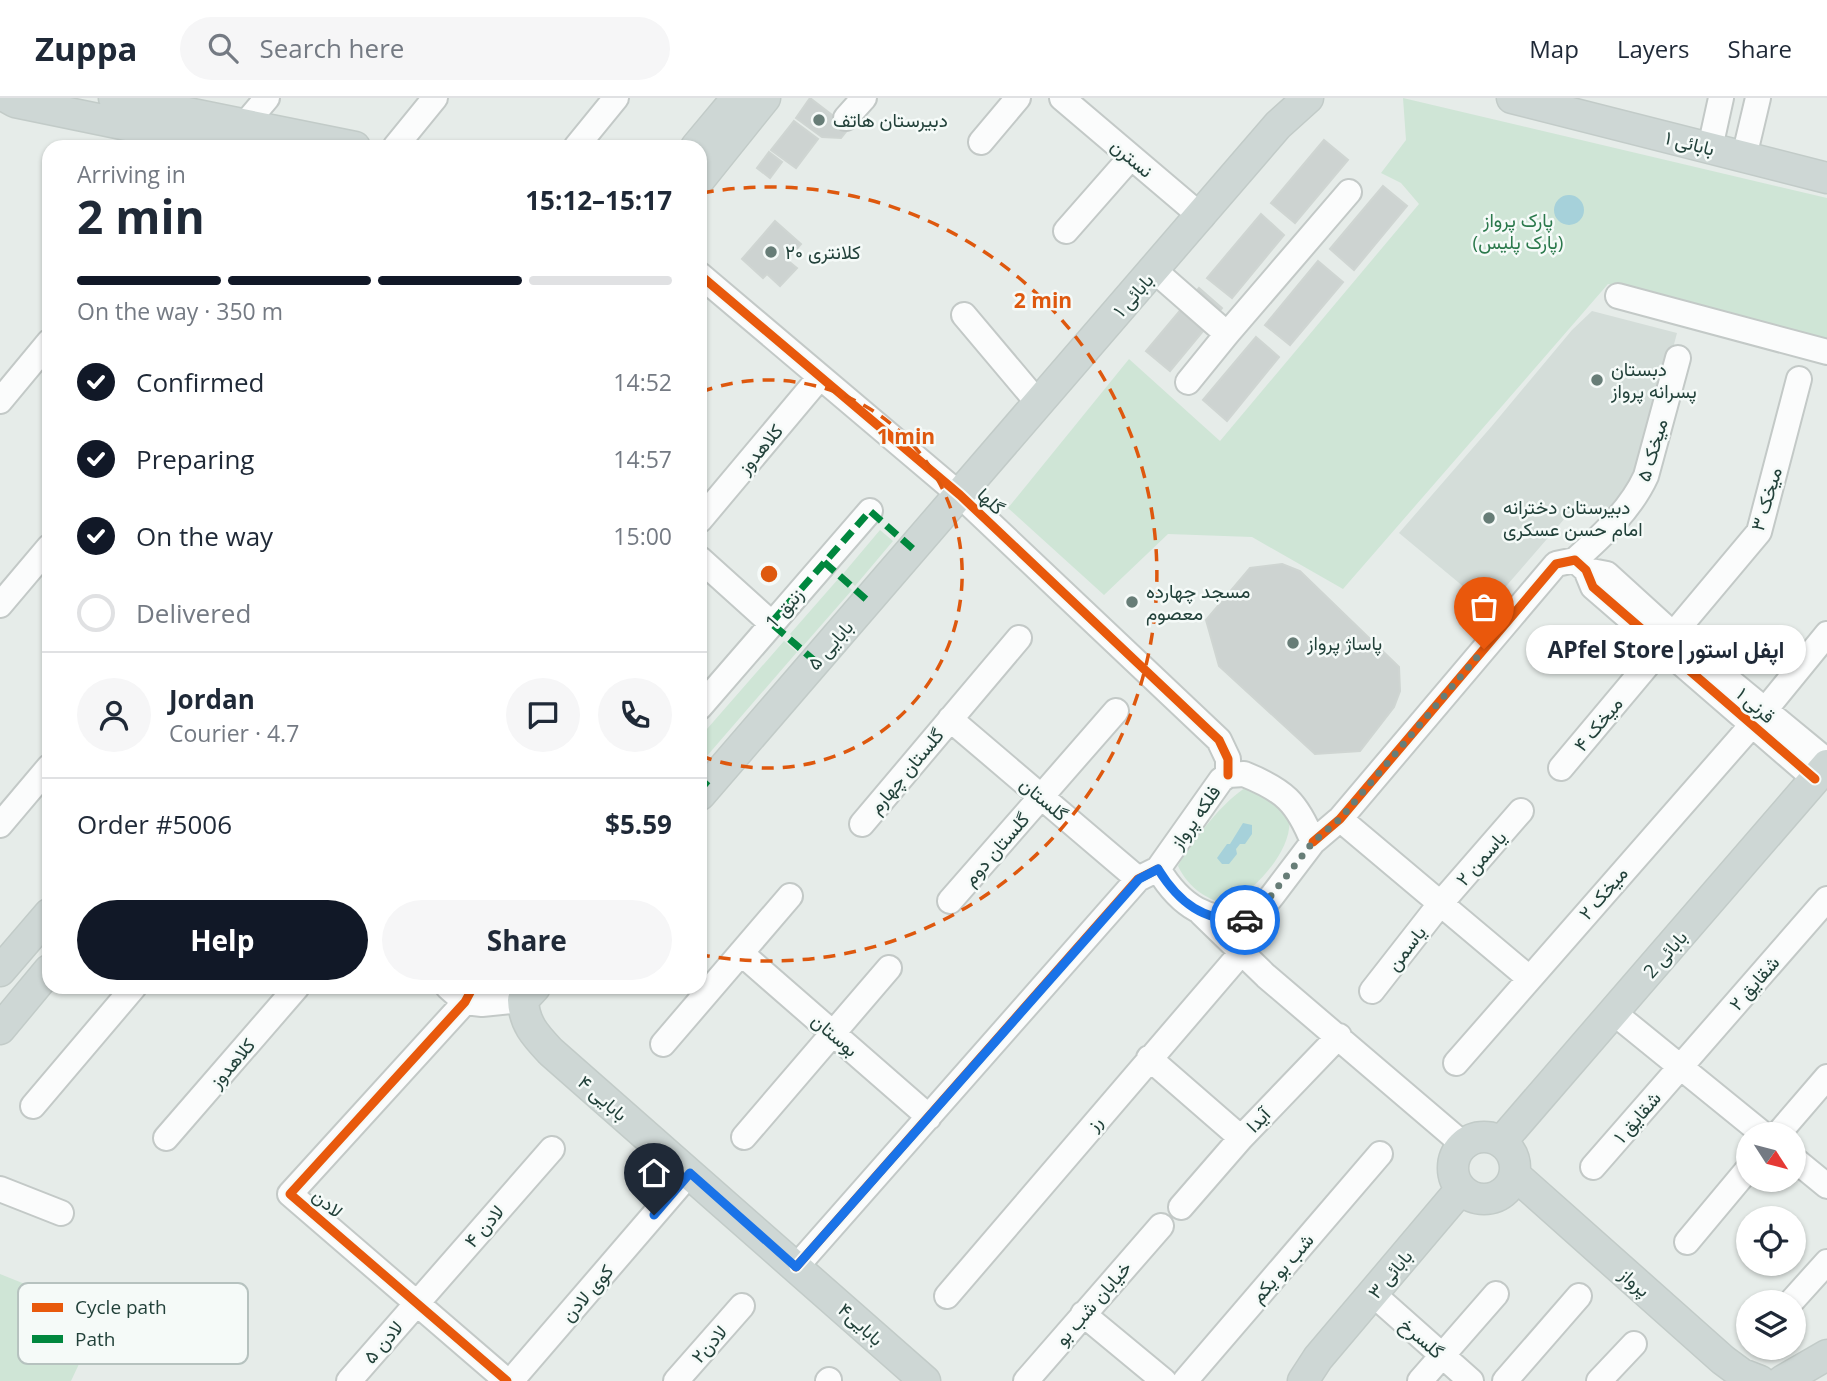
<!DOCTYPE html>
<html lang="en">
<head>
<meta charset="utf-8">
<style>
	body { margin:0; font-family:"Open Sans",Vazirmatn,sans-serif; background:#f6f6f7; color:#1f2937; height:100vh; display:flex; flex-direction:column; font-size:26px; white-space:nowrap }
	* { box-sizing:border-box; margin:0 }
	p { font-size:23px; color:#747a83 }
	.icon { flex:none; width:38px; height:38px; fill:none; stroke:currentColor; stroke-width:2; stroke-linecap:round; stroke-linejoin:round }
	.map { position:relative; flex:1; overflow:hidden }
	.details { position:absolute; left:42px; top:42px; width:665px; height:854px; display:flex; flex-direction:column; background:#fff; border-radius:21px; box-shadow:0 2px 5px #0004 }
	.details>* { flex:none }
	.needle { width:46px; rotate:126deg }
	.fabs { position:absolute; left:1736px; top:1024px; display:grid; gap:14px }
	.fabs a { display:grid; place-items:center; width:70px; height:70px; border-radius:50%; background:#fff; box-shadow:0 2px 5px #0004; font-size:35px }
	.pin { position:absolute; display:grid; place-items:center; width:60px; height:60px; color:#fff; margin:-72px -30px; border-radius:50% 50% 50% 0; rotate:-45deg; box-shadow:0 0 7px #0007 }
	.pin .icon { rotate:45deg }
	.courier { position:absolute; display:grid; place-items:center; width:70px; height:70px; margin:-35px; border:5px solid #1a73e8; border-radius:50%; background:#fff; color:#222; box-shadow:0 2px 9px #0007 }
	.bubble { position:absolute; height:49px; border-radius:24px; background:#fff; box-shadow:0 2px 5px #0004; font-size:23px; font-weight:700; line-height:49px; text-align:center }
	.headline em { font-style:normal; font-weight:700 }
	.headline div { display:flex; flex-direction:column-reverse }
	.headline { display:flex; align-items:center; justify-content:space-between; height:119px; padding:0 35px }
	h1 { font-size:46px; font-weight:700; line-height:52px }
	.bar { display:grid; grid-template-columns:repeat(4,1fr); gap:10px 7px; align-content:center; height:84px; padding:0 35px }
	.bar i { height:9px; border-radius:5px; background:#e0e1e3 }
	.bar .active { background:#111827 }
	.bar p { grid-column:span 4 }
	.line { display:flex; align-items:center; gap:18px; padding:0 35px; border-top:2px solid #e0e1e3 }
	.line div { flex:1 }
	.round { display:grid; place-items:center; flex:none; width:74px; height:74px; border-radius:37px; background:#f6f6f7 }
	ol { padding:0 35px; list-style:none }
	li { display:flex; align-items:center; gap:21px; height:77px }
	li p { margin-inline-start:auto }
	li .icon { padding:7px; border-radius:50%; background:#111827; color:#fff; stroke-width:4 }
	li:last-child { color:#747a83 }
	li i { width:38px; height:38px; border:4px solid #e0e1e3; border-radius:50% }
	.cta { display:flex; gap:14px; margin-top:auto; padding:14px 35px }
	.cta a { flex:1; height:80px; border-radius:42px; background:#111827; color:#fff; font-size:28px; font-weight:700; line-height:80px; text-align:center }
	.cta a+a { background:#f6f6f7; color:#1f2937 }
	header { display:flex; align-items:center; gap:42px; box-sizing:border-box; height:98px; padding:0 35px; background:#fff; border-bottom:2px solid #e0e1e3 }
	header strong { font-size:33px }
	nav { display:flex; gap:38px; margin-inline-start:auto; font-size:24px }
	.search { width:490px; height:63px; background:#f6f6f7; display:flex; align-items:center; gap:18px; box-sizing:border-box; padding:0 24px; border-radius:38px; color:#747a83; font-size:26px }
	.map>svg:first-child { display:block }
</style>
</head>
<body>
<header>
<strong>Zuppa</strong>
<div class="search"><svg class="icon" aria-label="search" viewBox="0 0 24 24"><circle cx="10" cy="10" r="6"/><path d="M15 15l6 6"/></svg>Search here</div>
<nav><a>Map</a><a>Layers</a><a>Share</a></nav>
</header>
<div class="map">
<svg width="1827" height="1283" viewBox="0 0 1827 1283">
	<rect width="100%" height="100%" fill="#e6ece9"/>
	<path fill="#d4ddd9" d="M 1592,213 L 1677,235 L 1637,386 L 1607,421 L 1599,420 L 1579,404 L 1488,509 L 1399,435 L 1491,329 L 1572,232 Z"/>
	<path fill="#cfe5d6" d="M 1403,0 L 1827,100 L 1827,244 L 1608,186 L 1343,491 L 1252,439 L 1168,436 L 1104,497 L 1008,410 L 1129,261 L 1220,343 L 1419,106 L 1401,85 L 1381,75 L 1406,42 Z
		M 880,432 L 893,443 L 855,488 L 842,477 Z
		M 839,480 L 852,492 L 803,548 L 790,536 Z
		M 784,543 L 797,554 L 700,666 L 700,639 Z
		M 1247,689 L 1256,691 L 1289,715 C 1295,752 1258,786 1231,808 C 1208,802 1189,791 1178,768 C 1188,747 1227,699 1247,689 Z
		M 0,1176 L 102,1217 L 71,1283 L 0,1283 Z"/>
	<path fill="#a6d1da" d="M1554 112a15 15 0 1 1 30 0a15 15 0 1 1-30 0Z
		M 1243,725 L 1252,727 L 1252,736 L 1245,746 L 1240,746 L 1236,751 L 1237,756 L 1229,766 L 1222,766 L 1217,760 L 1227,746 L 1230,746 Z"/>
	<path fill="#cdd3d1" stroke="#cfd5d2" stroke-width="2" d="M 810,0 L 849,30 L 841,40 L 822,39 L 796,20 Z
		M 794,23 L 818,41 L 796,70 L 771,52 Z
		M 1324,42 L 1348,62 L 1295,125 L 1271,105 Z
		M 769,54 L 782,64 L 770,80 L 757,70 Z
		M 1383,88 L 1407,108 L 1354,172 L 1330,151 Z
		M 1261,116 L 1284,137 L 1232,200 L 1207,180 Z
		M 775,123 L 801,146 L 787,162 L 797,170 L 780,188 L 767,176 L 763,180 L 742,161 Z
		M 1318,163 L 1343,184 L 1290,247 L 1265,227 Z
		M 1199,190 L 1222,210 L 1170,273 L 1146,253 Z
		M 1256,239 L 1279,259 L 1227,323 L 1203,302 Z
		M 1282,466 L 1300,473 L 1399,569 L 1400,593 L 1394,609 L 1360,653 L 1315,656 L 1219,568 L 1206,522 L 1250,470 Z"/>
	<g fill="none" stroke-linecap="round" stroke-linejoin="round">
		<defs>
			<path id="minor" d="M 1062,0 L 1202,119
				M 846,20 L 864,0
				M 245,26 L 267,0
				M 981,44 L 1018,0
				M 395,49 L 435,0
				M 576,49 L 616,0
				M 1710,50 L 1721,0
				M 1744,59 L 1758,0
				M 1066,133 L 1131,59
				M 1155,173 L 1227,236
				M 700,177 L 960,397 L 1219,642 L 1228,661 L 1228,677
				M 1618,198 L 1827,254
				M 964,217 L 1039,306
				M 1188,284 L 1227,236 L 1349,94
				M 0,303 L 49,244
				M 700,422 L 820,279
				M 700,461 L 771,525
				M 1575,462 C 1602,438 1631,411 1646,378 L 1678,260
				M 1586,472 L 1607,476 L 1674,537 L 1827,663
				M 0,507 L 49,449
				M 700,609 L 870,413
				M 950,621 L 1138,781
				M 1561,670 L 1759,434 L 1799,281
				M 1244,676 C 1284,692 1297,704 1313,744 L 1272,798 L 1252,822 C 1207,824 1181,809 1158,771 L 1221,682 L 1228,677 Z
				M 1340,721 L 1529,880
				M 862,726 L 1019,540
				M 0,727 L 49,669
				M 1313,744 L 1340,721 L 1556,466 L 1575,462 L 1586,472 L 1593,489 L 1815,681
				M 950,803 L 1116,613
				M 1202,816 L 1266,878 L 1464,1047
				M 741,855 L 929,1019
				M 448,889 L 465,904 L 482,906 L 523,902
				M 473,889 L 465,904 L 290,1096 L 507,1283
				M 1372,893 L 1440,806 L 1521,713
				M 1614,915 L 1763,1036
				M 663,946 L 790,798
				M 1149,960 L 1241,1040
				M 1456,965 L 1765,612 L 1827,536
				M 33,1008 L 134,889
				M 1778,1036 L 1827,979
				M 744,1039 L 889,870
				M 166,1040 L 297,889
				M 1794,1061 L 1827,1088
				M 1593,1069 L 1827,801
				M 0,1091 L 61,1115
				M 1181,1109 L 1241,1040 L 1339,938
				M 1687,1144 L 1748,1071
				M 796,1169 L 1138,781 L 1158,771
				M 1373,1196 L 1471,1283
				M 947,1198 L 1242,854
				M 1791,1204 L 1827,1164
				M 1083,1216 L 1164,1283
				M 349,1283 L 552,1051
				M 511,1283 L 690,1075
				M 676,1283 L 742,1208
				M 828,1283 L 829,1282
				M 1026,1283 L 1161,1128
				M 1185,1283 L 1380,1056
				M 1420,1283 L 1496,1196
				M 1505,1283 L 1579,1198
				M 1599,1283 L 1634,1246"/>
			<path id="major" d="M 8,0 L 15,4 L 234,49
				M 114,0 L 355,49
				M 1512,0 L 1827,80
				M 696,49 L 737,0
				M 700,81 L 765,0
				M 700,697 L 1278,27 L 1308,0
				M 0,873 L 49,816
				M 535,889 L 523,902 C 524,926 536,938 551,954 L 925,1283
				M 0,931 L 49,872
				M1453 1070a31 31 0 1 1 62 0a31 31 0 1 1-62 0Z
				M 1501,1044 L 1827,667
				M 1515,1077 L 1723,1262 L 1742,1276 L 1760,1283
				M 1303,1283 L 1318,1260 L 1461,1091
				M 1782,1283 L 1827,1257"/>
		</defs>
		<use href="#minor" stroke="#c3c9c7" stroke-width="28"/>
		<use href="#major" stroke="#c2cbc8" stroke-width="33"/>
		<use href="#minor" stroke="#fbfcfc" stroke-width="24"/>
		<use href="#major" stroke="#ced7d5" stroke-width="30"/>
		<path stroke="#00873e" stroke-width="7" stroke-dasharray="14 7" stroke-linecap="butt" d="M 824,464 L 868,503
			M 816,564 L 771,525 L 870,413 L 913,451
			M 700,681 L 708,688"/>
		<defs>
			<path id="cycleway" d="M 700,177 L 960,397 L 1219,642 L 1228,661 L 1228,677
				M 1313,744 L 1340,721 L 1556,466 L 1575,462 L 1586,472 L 1593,489 L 1815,681
				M 473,889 L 465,904 L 290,1096 L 507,1283
				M 796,1169 L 1138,781 L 1158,771"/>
		</defs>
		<use href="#cycleway" stroke="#f5faf8" stroke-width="13"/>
		<use href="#cycleway" stroke="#e8590c" stroke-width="9"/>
	</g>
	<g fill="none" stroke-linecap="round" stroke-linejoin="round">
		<path stroke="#677d77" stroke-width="7" stroke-dasharray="0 12.6" d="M 1245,822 L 1252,822 L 1313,744 L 1340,721 L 1484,551"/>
		<path stroke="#1a73e8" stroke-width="9" d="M 654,1117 L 690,1075 L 796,1169 L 1139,781 L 1158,771 C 1179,805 1204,824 1245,822"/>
	</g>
	<g fill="none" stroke="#de580e" stroke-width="3.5" stroke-dasharray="12 9">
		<path d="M701 294A194 194 0 1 1 701 658"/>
		<path d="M702 95A387 387 0 1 1 702 857"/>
	</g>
	<g fill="#677d77" stroke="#f5faf8" stroke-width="2.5">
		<circle cx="819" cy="22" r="7"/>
		<circle cx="771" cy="154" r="7"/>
		<circle cx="1597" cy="282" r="7"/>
		<circle cx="1489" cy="420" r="7"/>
		<circle cx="1132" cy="504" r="7"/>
		<circle cx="1293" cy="545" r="7"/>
	</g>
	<g text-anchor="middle" stroke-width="5" stroke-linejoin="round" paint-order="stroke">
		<g font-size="19" fill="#22413a" stroke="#f5faf8" text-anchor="start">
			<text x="833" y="29">دبیرستان هاتف</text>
			<text x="785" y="161">کلانتری ۲۰</text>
			<text x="1611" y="278">دبستان<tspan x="1611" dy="22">پسرانه پرواز</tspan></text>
			<text x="1503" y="416">دبیرستان دخترانه<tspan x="1503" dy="22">امام حسن عسکری</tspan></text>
			<text x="1146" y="500">مسجد چهارده<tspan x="1146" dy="22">معصوم</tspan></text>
			<text x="1307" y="552">پاساژ پرواز</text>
		</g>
		<g font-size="19" fill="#22413a" stroke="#f5faf8">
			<text transform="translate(1690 45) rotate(14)" y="7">بابائی ۱</text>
			<text transform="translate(1132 60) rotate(40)" y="7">نسترن</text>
			<text transform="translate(1133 197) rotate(-49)" y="7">بابائی ۱</text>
			<text transform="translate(760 351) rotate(-50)" y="7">کلاهدوز</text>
			<text transform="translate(1652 352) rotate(-73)" y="7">میخک ۵</text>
			<text transform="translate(1766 401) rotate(-73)" y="7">میخک ۳</text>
			<text transform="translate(991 403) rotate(43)" y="7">گلها</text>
			<text transform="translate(784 510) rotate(-49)" y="7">زنبق 1</text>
			<text transform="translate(830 547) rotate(-49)" y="7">۵ بابایی</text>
			<text transform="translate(1756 607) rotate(41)" y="7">قرنی ۱</text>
			<text transform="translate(1598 626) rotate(-50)" y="7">میخک ۴</text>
			<text transform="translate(906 673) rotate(-50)" y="7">گلستان چهارم</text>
			<text transform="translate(1044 701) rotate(40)" y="7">گلستان</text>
			<text transform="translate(1195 719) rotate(-55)" y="7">فلکه پرواز</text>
			<text transform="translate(996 751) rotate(-49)" y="7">گلستان دوم</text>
			<text transform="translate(1481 760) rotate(-49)" y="7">یاسمن ۲</text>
			<text transform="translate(1603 795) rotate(-49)" y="7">میخک ۲</text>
			<text transform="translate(1406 850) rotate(-52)" y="7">یاسمن</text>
			<text transform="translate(1665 856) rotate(-49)" y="7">بابائی 2</text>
			<text transform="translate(1754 885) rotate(-49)" y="7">شقایق ۲</text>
			<text transform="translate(835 937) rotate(41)" y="7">بوستان</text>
			<text transform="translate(232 965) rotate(-49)" y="7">کلاهدوز</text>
			<text transform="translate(603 1000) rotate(41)" y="7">بابایی ۴</text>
			<text transform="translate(1637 1019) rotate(-49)" y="7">شقایق ۱</text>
			<text transform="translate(1258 1022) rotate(-46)" y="7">آیدا</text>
			<text transform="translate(1094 1025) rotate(-50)" y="7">رز</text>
			<text transform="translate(328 1105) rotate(41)" y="7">لادن</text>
			<text transform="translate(484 1128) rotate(-49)" y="7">لادن ۴</text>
			<text transform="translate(1282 1170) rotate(-49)" y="7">شب بو یکم</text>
			<text transform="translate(1390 1176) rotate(-50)" y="7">بابائی ۳</text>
			<text transform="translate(1635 1184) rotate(41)" y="7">پرواز</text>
			<text transform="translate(587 1195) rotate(-49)" y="7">کوی لادن</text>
			<text transform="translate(1093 1205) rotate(-49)" y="7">خیابان شب بو</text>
			<text transform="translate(861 1226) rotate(42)" y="7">بابایی۴</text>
			<text transform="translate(1422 1240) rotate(41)" y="7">گلسرخ</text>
			<text transform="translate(383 1244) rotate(-49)" y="7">لادن ۵</text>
			<text transform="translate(709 1246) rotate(-48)" y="7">لادن۲</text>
		</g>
		<g font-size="19" fill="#2b794c" stroke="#f5faf8">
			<text x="1518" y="129">پارک پرواز<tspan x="1518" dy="22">(پارک پلیس)</tspan></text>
		</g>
	</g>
	<rect x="18" y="1185" width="230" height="81" rx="10" fill="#f5faf8" stroke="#b6c2bf" stroke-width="2"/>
	<rect x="32" y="1205" width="31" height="9" fill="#e8590c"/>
	<rect x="32" y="1237" width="31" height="8" fill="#00873e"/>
	<g font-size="19" fill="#22413a">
		<text x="75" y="1216">Cycle path</text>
		<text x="75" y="1248">Path</text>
	</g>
	<circle cx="769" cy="476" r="10" fill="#de580e" stroke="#f5faf8" stroke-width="3.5"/>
	<g font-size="21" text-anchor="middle" font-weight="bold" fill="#de580e" stroke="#f5faf8" stroke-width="5" stroke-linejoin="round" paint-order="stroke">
		<text x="1043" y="210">2 min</text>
		<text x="906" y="346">1 min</text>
	</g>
</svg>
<div class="fabs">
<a><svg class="needle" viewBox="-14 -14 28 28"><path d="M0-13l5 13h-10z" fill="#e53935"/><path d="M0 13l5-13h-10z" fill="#747a83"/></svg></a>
<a><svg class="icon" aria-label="locate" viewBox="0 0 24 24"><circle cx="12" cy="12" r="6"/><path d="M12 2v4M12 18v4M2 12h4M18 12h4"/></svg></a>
<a><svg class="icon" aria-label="layers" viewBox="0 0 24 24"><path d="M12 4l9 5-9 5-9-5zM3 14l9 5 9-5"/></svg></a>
</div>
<div class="pin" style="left:1484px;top:551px;background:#ea580c"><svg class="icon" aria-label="bag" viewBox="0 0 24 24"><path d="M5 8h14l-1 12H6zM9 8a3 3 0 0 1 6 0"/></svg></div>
<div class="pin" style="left:654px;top:1117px;background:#1f2937"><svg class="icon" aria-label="home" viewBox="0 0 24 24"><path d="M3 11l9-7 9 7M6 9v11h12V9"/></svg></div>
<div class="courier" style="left:1245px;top:822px"><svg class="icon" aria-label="car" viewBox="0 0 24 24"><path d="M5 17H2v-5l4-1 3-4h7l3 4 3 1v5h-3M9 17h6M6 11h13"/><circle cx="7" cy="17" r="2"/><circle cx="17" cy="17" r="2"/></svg></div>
<div class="bubble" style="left:1526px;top:527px;width:280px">APfel Store|اپفل استور</div>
<section class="details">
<div class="headline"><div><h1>2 min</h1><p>Arriving in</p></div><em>15:12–15:17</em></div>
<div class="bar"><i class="active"></i><i class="active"></i><i class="active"></i><i></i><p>On the way · 350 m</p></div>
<ol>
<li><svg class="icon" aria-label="check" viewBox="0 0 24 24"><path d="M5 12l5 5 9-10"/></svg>Confirmed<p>14:52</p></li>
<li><svg class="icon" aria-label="check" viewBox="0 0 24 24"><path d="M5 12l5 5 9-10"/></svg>Preparing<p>14:57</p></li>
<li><svg class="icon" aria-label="check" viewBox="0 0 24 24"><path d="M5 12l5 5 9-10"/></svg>On the way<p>15:00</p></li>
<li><i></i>Delivered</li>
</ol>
<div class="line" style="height:126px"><a class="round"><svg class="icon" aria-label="person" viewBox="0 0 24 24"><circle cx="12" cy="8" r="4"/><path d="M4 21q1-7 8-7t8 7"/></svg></a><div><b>Jordan</b><p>Courier · 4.7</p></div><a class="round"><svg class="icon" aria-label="chat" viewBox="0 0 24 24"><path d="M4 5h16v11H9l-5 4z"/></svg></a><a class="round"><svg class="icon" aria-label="phone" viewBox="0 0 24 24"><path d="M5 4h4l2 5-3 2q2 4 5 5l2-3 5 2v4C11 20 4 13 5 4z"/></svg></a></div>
<div class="line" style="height:91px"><div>Order #5006</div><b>$5.59</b></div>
<div class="cta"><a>Help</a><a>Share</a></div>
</section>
</div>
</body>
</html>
